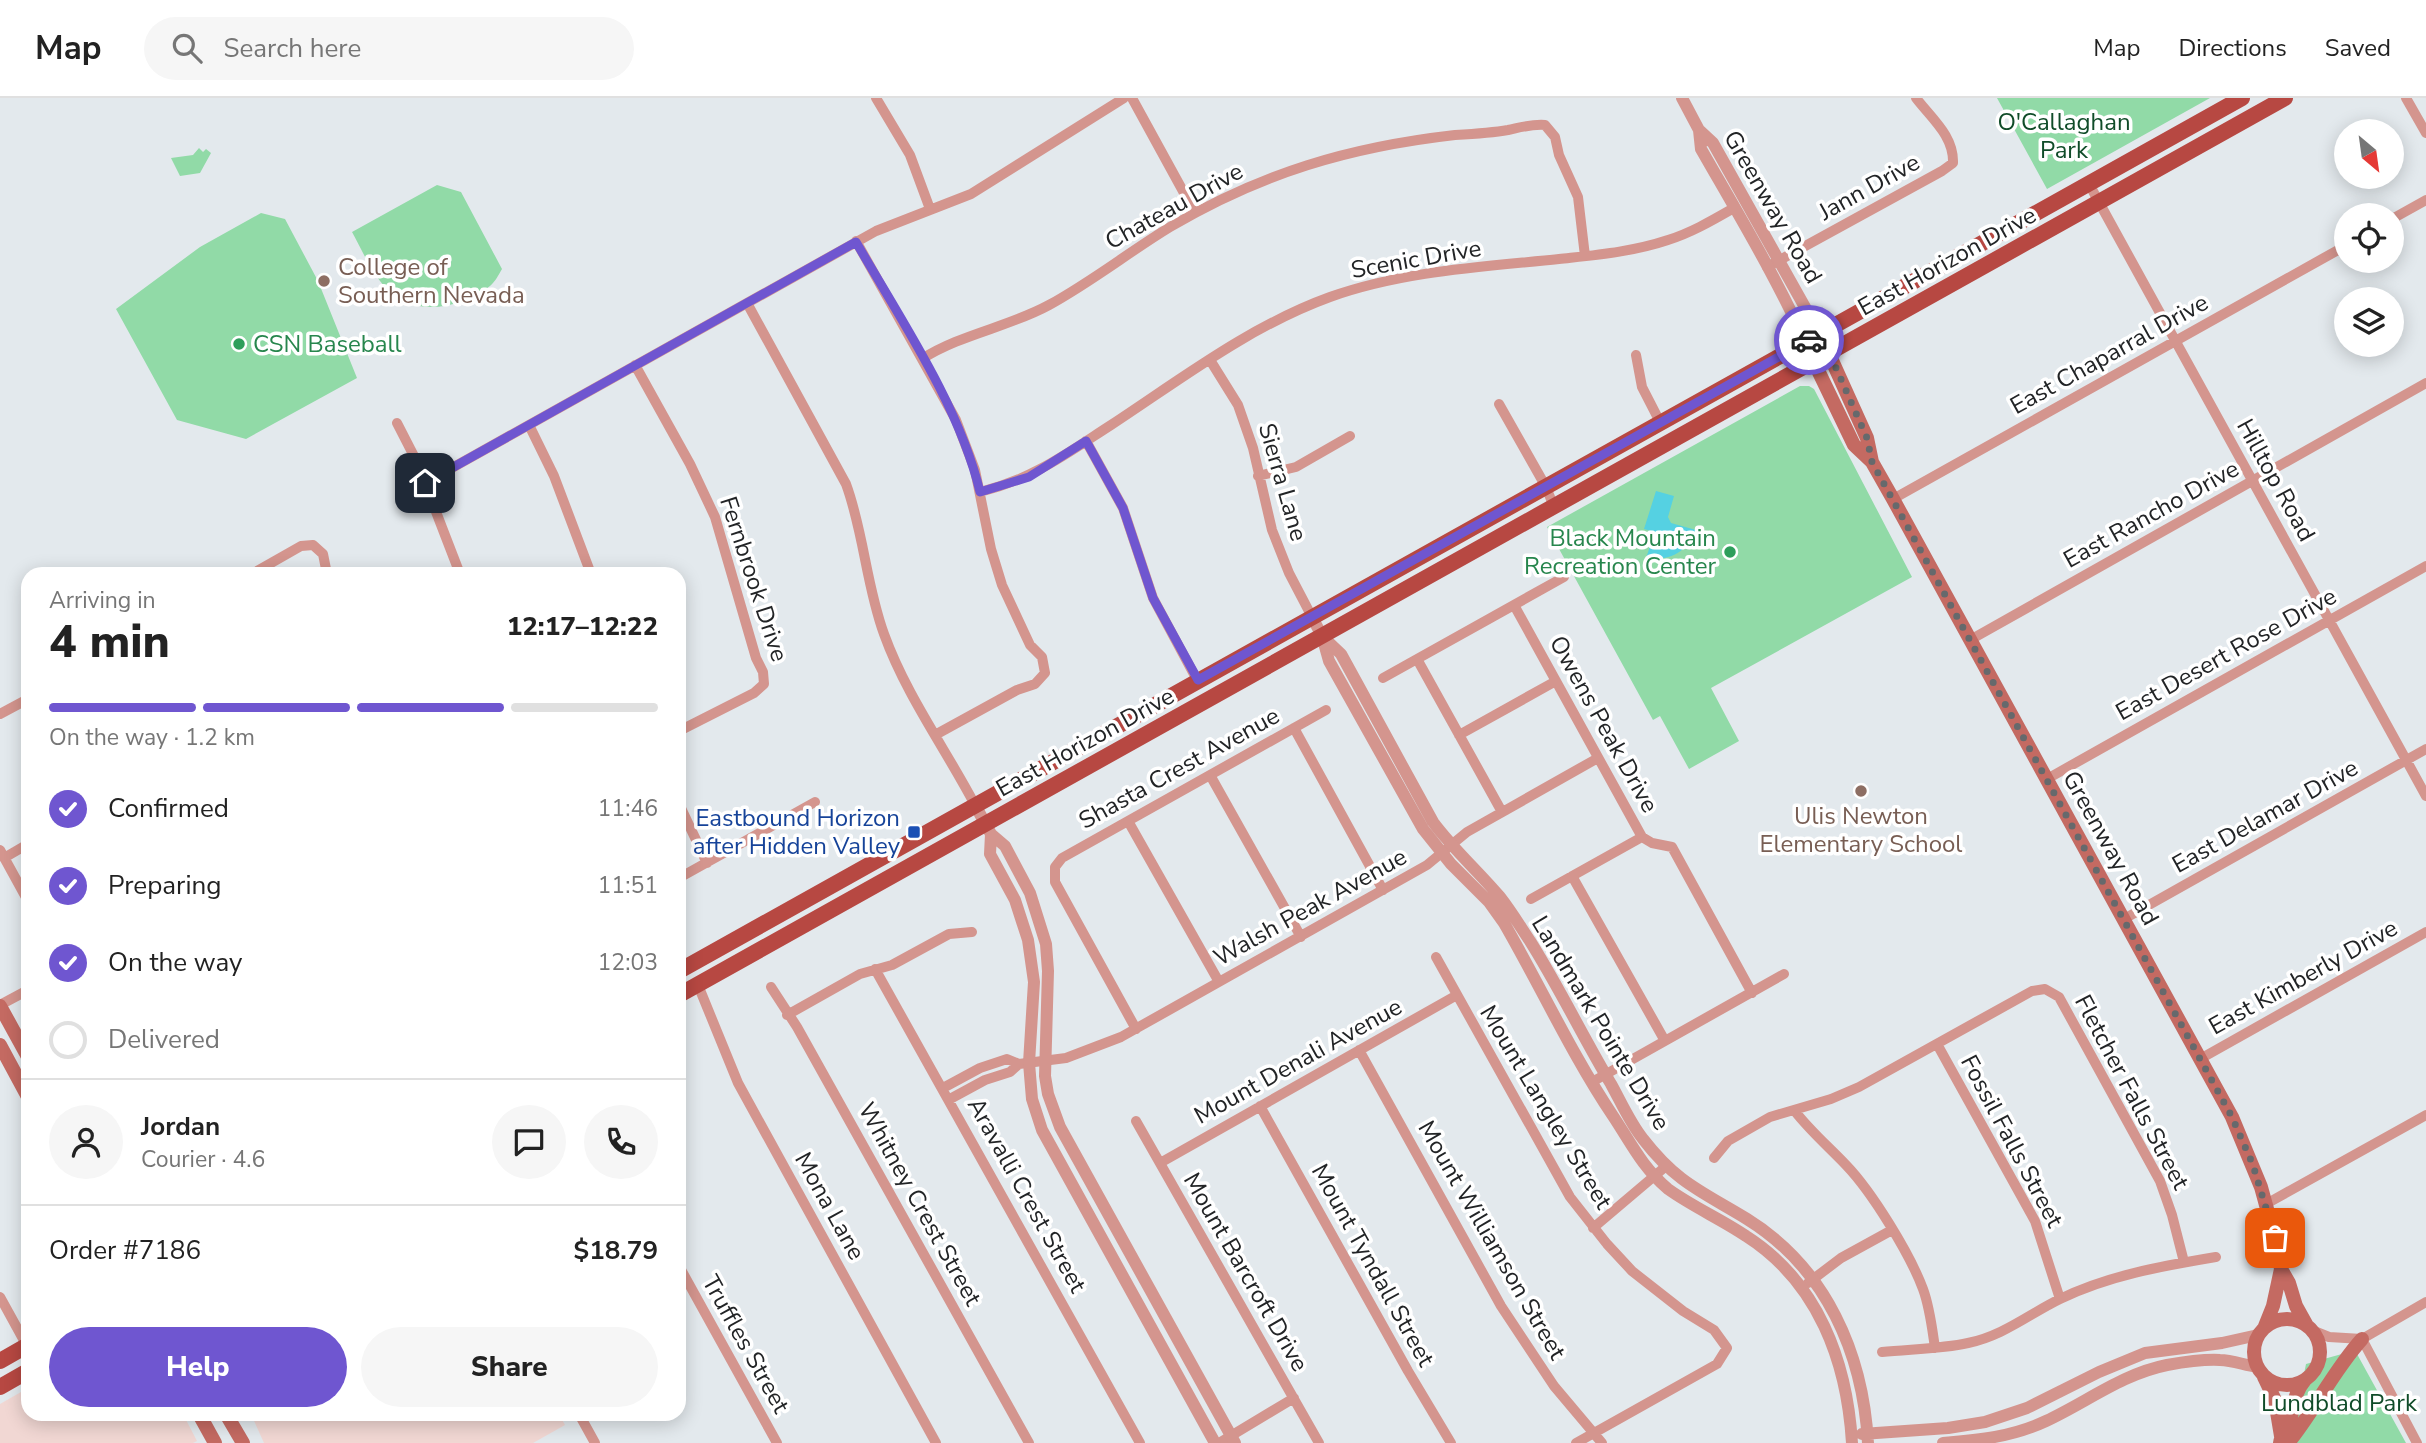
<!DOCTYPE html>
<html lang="en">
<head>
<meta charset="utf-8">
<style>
	body { margin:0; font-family:"Nunito Sans",sans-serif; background:#f6f6f6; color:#222; height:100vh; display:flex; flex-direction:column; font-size:26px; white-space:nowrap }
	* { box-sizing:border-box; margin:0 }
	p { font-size:23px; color:#767676 }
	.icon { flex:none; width:38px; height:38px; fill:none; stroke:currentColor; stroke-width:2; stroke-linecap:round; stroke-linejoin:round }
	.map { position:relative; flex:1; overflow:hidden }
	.side { position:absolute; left:21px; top:469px; width:665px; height:854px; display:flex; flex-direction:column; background:#fff; border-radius:21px; box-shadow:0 4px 18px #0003 }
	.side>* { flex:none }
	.needle { width:46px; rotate:151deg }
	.tools { position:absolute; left:2334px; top:21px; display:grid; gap:14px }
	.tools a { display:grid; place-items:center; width:70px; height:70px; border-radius:50%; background:#fff; box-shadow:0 4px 18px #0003; font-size:35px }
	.pin { position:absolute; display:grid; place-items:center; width:60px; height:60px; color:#fff; margin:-30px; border-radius:14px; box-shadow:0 4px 10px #0006 }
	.courier { position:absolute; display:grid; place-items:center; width:70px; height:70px; margin:-35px; border:5px solid #6f56d0; border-radius:50%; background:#fff; color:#222; box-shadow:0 2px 9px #0007 }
	.overview em { font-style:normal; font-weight:800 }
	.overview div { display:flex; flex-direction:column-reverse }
	.overview { display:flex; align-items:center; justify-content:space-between; height:119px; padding:0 28px }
	h1 { font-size:46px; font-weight:800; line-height:52px }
	.bar { display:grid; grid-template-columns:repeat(4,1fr); gap:10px 7px; align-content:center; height:84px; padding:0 28px }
	.bar i { height:9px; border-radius:5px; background:#e0e0e0 }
	.bar .current { background:#6f56d0 }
	.bar p { grid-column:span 4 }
	.line { display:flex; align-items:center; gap:18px; padding:0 28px; border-top:2px solid #e0e0e0 }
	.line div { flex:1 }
	.round { display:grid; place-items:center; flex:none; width:74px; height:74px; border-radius:37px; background:#f6f6f6 }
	ol { padding:0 28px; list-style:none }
	li { display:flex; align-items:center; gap:21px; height:77px }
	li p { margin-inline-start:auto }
	li .icon { padding:7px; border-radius:50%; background:#6f56d0; color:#fff; stroke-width:4 }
	li:last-child { color:#767676 }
	li i { width:38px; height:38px; border:4px solid #e0e0e0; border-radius:50% }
	.action { display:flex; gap:14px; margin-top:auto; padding:14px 28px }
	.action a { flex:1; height:80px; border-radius:42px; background:#6f56d0; color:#fff; font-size:28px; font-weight:800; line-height:80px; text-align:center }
	.action a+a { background:#f6f6f6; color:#222 }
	header { display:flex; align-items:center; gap:42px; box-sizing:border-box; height:98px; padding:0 35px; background:#fff; border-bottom:2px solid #e0e0e0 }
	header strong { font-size:33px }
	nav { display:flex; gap:38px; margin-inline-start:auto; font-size:24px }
	.search { width:490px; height:63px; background:#f6f6f6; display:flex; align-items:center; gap:18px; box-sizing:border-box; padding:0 24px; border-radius:38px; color:#767676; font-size:26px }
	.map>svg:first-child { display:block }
</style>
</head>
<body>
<header>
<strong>Map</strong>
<div class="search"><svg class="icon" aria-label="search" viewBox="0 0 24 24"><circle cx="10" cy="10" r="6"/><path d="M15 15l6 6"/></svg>Search here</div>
<nav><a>Map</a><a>Directions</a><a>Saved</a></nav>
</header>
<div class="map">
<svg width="2426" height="1345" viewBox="0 0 2426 1345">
	<rect width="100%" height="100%" fill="#e3e9ed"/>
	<path fill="#f1d7d3" d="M 28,1290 L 28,1316 L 183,1316 L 197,1343 L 193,1345 L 0,1345 L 0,1306 Z
		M 251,1316 L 559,1316 L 565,1327 L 533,1345 L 264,1345 Z"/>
	<path fill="#91daa7" d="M 1997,0 L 2210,0 L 2047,91 Z
		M 199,50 L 203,54 L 206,51 L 211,55 L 200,75 L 180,78 L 171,60 L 193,57 Z
		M 437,87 L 461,94 L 502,171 C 499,176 495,184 490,188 C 459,211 414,220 386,190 C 371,174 362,152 352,134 Z
		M 261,115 L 285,121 L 318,183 L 357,280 L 246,341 L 177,322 L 116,211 L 200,149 Z
		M 1800,288 L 1809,288 L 1814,291 L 1912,479 L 1711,590 L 1739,643 L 1689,671 L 1660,618 L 1653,622 L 1547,429 Z
		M 2349,1254 L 2357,1256 L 2406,1345 L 2290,1345 L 2306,1266 Z"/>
	<path fill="#55d1e2" d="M 1656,393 L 1674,398 L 1668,419 L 1671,425 L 1696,432 C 1688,454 1668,464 1646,460 L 1655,434 L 1644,431 Z"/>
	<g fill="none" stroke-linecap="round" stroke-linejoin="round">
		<path stroke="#d4958e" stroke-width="10" d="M 876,0 L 910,57 L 930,111
			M 1132,0 L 1195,115
			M 2406,0 L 2426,35
			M 2089,86 L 2426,698
			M 2392,121 L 2426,102
			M 856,143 L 956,322 L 975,372 L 991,451 L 1002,487 L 1030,547 L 1042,559 L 1045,575 L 1035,586 L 1017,592 L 935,637
			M 1767,169 L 1942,73 L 1953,65 C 1954,38 1932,21 1916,0
			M 747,205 L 846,386 C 864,435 866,487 884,536 C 906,597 945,650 975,707
			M 1636,257 L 1642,289 L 1660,324
			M 922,261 C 961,236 1009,229 1049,207 C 1091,184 1129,154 1170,129 C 1262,75 1349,49 1455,37 C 1473,36 1491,35 1508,32 C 1522,29 1531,26 1545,27 L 1555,39 L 1559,57 L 1578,99 L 1585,158
			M 1210,262 L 1238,307 L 1253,350 L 1272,432 L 1289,475 L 1312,519
			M 635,267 L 690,366 L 715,419 L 756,560 L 763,574 L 764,586 L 754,595 L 679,633
			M 1499,306 L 1546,389 L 1554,409
			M 397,325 L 416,362 L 460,476
			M 529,327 L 554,378 L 591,476
			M 1086,343 L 1123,410 L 1153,500 L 1197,582
			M 1258,378 L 1296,369 L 1350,338
			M 425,385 L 876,133 L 971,96 L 1124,0
			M 980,394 C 1033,381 1066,356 1111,327 C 1181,281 1250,228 1330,199 C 1403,173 1482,169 1559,161 C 1595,157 1632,154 1668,142 C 1691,135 1713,122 1734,110
			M 1893,401 L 2347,147
			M 252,476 L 301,448 L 313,447 L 323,456 L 327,476
			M 1514,507 L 1642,739 L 1652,745 L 1672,749 L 1752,895
			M 1970,542 L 2426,285
			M 1417,561 L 1502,714
			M 1383,580 L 1564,479
			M 0,616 L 28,601
			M 1294,630 L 1383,792
			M 1459,637 L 1556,583
			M 1210,677 L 1301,839
			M 2047,681 L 2426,468
			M 679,706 L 707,765
			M 1128,723 L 1219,884
			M 0,752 L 28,803
			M 4,760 L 28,746
			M 1572,778 L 1665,943
			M 679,780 L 815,704
			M 1531,801 L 1642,739
			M 2124,821 L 2426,651
			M 1436,859 L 1570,1099 L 1607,1146 L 1632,1173 L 1683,1213 L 1714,1232 L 1727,1250 L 1717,1266 L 1576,1345
			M 875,871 L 1140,1345
			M 698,887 L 738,985 L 936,1345
			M 771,889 L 797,929 L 1029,1345
			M 0,907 L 28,892
			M 787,917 L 860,876 L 892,867 L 949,836 L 972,834
			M 1136,931 L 1055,784 L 1055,769 L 1062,760 L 1326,612
			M 1937,946 L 2035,1123 L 2060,1201
			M 1359,952 L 1501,1208 L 1554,1288 L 1602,1345
			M 2200,961 L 2426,834
			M 1592,984 L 1784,876
			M 943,990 L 980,970 L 1007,961 L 1019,966
			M 950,1001 L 985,982 L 1010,974 L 1019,966 L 1066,960 L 1121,939 L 1427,767 L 1467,734 L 1598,660
			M 1260,1008 L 1408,1273 L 1451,1345
			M 1794,1012 C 1810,1033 1828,1048 1846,1067 C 1872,1094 1910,1156 1923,1191 C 1930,1210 1932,1230 1935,1250
			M 1136,1023 L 1319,1345
			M 1714,1060 L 1728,1043 L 1770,1019 L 1831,1001 L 1859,989 L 2032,893 L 2045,891 L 2059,899 L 2160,1083 L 2172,1117 L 2184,1164
			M 1160,1065 L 1457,897
			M 2266,1106 L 2426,1017
			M 1593,1130 L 1665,1069
			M 679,1168 L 777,1345
			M 1808,1185 L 1841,1160 L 1892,1132
			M 0,1199 L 27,1248
			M 2314,1233 L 2329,1239 L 2362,1241 L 2426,1204
			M 2362,1241 L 2417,1345
			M 1882,1254 C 1911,1251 1941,1251 1968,1245 C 2003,1238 2029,1216 2060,1201 C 2109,1177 2163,1168 2216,1159
			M 579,1316 L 595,1345
			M 1219,1345 L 1294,1300"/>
		<path stroke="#d4958e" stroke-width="12" d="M 1682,0 L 1699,32 L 1713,45 L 1820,236
			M 1699,32 L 1701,51 C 1741,121 1783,190 1814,264
			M 1312,519 L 1322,538 L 1329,563 L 1423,731 L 1451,766 L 1489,804 L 1504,825 C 1541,889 1572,957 1613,1018 C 1631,1045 1642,1069 1668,1091 C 1693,1109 1721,1121 1746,1138 C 1818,1184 1847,1263 1852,1345
			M 1322,538 L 1341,556 L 1433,724 C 1453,751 1478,773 1500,799 C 1511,813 1520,828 1530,843 C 1559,889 1583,939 1611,986 C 1621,1004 1630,1025 1643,1041 C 1677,1085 1701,1093 1747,1121 C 1826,1170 1863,1255 1868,1345
			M 975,707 L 991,736 L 1005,748 L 1030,795 L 1046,846 L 1048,873 L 1045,978 L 1048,996 L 1060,1029 L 1235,1345
			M 991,736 L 990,756 L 1015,802 L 1028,842 L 1034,884 L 1029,965 L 1032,1001 L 1042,1032 L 1215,1345
			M 1862,1336 L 1948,1330 L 1985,1324 L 2027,1310 L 2099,1274 L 2145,1255 L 2222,1245 L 2258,1237
			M 1943,1345 C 1979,1342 2012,1339 2046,1323 C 2087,1304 2122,1276 2167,1267 C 2184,1264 2203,1261 2220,1262 C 2232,1262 2244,1267 2257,1269"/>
		<path stroke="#c46a62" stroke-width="14" d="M 1820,236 L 1867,340 L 1872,364
			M 1814,264 L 1854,347 L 1872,364 L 1893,401 L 2232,1019 L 2261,1089 L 2275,1140 L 2281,1171 L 2289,1185 L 2296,1208 L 2306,1226
			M 0,908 L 28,959
			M 0,947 L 28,999
			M2254 1254a33 33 0 1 1 66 0a33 33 0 1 1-66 0Z
			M 2265,1228 L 2273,1208 L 2281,1171
			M 2264,1279 L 2275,1302 L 2281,1338
			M 199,1316 L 215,1345
			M 226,1316 L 243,1345
			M 2280,1345 C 2281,1337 2287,1332 2289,1325 C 2295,1308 2293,1296 2305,1282
			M 2288,1345 C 2315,1312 2333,1273 2362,1241"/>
		<path stroke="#b74842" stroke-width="16" d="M 679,873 L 2242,0
			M 679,897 L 2285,0
			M 0,1263 L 28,1247
			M 0,1289 L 28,1273"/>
	</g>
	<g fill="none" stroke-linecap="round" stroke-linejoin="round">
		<path stroke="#66696c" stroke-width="7" stroke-dasharray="0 12.6" d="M 1809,242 L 1821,236 L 1867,340 L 1872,364 L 2232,1019 L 2253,1067 L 2275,1140"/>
		<path stroke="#6f56d0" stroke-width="9" d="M 425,385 L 856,144 C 901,222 959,307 980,394 L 1029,379 L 1086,343 L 1123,410 L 1153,500 L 1198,582 L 1809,242"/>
	</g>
	<g fill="#8d6e63" stroke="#fff" stroke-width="2.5">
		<circle cx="324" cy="183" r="7"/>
		<circle cx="1861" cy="693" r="7"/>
	</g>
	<g fill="#2e9e5b" stroke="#fff" stroke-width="2.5">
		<circle cx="239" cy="246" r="7"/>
		<circle cx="1730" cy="454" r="7"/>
	</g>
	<rect fill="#1a4fb4" stroke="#fff" stroke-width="2.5" x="907" y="727" width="14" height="14" rx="3.5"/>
	<g text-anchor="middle" stroke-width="7" stroke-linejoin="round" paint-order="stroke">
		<g font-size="24" fill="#104c29" stroke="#fff">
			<text x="2064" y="32">O'Callaghan<tspan x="2064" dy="28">Park</tspan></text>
			<text x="2339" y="1313">Lundblad Park</text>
		</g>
		<g font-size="24" fill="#222426" stroke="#fff">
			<text transform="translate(1869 89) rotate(-29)" y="8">Jann Drive</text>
			<text transform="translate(1174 108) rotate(-29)" y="8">Chateau Drive</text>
			<text transform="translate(1773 109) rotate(60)" y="8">Greenway Road</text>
			<text transform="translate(1416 161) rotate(-10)" y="8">Scenic Drive</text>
			<text transform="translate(1947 163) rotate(-29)" y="8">East Horizon Drive</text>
			<text transform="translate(2109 256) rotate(-29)" y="8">East Chaparral Drive</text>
			<text transform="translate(2276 382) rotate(61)" y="8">Hilltop Road</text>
			<text transform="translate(1283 384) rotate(74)" y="8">Sierra Lane</text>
			<text transform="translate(2151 416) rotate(-29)" y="8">East Rancho Drive</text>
			<text transform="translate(754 481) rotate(72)" y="8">Fernbrook Drive</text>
			<text transform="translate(2226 556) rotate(-29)" y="8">East Desert Rose Drive</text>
			<text transform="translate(1604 626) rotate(61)" y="8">Owens Peak Drive</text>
			<text transform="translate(1085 644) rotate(-29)" y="8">East Horizon Drive</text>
			<text transform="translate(1179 670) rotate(-29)" y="8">Shasta Crest Avenue</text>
			<text transform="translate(2265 718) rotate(-29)" y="8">East Delamar Drive</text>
			<text transform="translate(2111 750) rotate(61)" y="8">Greenway Road</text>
			<text transform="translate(1310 809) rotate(-29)" y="8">Walsh Peak Avenue</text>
			<text transform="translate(2303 879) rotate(-29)" y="8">East Kimberly Drive</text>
			<text transform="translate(1601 925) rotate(59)" y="8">Landmark Pointe Drive</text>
			<text transform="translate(1298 963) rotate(-29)" y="8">Mount Denali Avenue</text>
			<text transform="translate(2132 994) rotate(62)" y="8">Fletcher Falls Street</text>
			<text transform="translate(1546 1009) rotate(59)" y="8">Mount Langley Street</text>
			<text transform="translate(2012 1043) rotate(62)" y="8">Fossil Falls Street</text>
			<text transform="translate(1027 1097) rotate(61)" y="8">Aravalli Crest Street</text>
			<text transform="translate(920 1106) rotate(61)" y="8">Whitney Crest Street</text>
			<text transform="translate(830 1108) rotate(61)" y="8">Mona Lane</text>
			<text transform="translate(1492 1142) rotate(60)" y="8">Mount Williamson Street</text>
			<text transform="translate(1373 1167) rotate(61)" y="8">Mount Tyndall Street</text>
			<text transform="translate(1246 1174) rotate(60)" y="8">Mount Barcroft Drive</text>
			<text transform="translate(746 1246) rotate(61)" y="8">Truffles Street</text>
		</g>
		<g font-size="24" fill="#785e54" stroke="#fff" text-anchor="start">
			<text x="338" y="177">College of<tspan x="338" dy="28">Southern Nevada</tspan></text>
			<text x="1861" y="726" text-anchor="middle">Ulis Newton<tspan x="1861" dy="28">Elementary School</tspan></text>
		</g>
		<g font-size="24" fill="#27864d" stroke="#fff" text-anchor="start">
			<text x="253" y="254">CSN Baseball</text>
			<text x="1716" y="448" text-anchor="end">Black Mountain<tspan x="1716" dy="28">Recreation Center</tspan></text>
		</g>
		<g font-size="24" fill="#164399" stroke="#fff" text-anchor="end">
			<text x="900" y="728">Eastbound Horizon<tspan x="900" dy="28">after Hidden Valley</tspan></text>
		</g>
	</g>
</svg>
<div class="tools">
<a><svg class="needle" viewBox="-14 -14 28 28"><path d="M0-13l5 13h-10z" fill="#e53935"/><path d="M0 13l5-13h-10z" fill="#767676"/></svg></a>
<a><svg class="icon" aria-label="locate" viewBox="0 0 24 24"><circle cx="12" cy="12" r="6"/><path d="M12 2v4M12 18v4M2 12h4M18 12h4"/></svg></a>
<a><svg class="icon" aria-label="layers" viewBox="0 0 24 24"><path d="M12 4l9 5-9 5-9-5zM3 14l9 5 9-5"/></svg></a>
</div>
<div class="pin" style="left:2275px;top:1140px;background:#ea580c"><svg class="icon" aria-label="bag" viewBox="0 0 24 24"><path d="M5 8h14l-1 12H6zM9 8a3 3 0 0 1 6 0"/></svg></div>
<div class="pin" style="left:425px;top:385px;background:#1f2937"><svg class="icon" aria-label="home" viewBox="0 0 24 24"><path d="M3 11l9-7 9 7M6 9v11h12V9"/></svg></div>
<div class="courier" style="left:1809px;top:242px"><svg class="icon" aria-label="car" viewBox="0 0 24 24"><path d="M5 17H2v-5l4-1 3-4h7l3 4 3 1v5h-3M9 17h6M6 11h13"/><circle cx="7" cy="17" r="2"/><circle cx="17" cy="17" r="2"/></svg></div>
<section class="side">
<div class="overview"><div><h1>4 min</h1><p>Arriving in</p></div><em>12:17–12:22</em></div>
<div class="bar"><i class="current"></i><i class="current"></i><i class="current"></i><i></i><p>On the way · 1.2 km</p></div>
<ol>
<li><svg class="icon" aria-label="check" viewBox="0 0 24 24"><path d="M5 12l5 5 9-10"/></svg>Confirmed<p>11:46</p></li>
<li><svg class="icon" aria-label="check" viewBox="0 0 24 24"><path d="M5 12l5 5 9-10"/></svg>Preparing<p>11:51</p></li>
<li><svg class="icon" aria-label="check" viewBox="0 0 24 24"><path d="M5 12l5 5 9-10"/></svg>On the way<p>12:03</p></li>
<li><i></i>Delivered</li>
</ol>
<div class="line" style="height:126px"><a class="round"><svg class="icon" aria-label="person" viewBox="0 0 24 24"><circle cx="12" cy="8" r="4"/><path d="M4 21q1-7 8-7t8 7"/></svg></a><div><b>Jordan</b><p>Courier · 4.6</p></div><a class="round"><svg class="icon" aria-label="chat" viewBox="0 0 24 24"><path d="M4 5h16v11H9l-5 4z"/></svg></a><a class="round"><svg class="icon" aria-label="phone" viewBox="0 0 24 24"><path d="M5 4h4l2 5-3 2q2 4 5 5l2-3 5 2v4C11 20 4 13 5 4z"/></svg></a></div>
<div class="line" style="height:91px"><div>Order #7186</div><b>$18.79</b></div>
<div class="action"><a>Help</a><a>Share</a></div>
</section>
</div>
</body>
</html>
